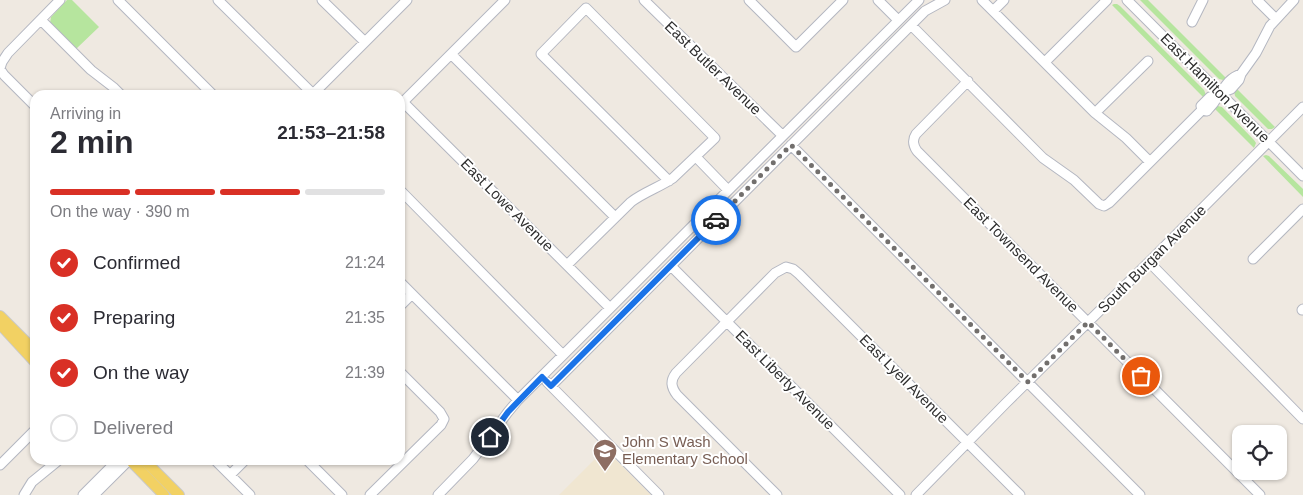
<!DOCTYPE html>
<html lang="en">
<head>
<meta charset="utf-8">
<style>
	body { margin:0; font-family:Arial,sans-serif; background:#f7f7f7; color:#2b2b33; height:100vh; display:flex; flex-direction:column; font-size:19px; white-space:nowrap }
	* { box-sizing:border-box; margin:0 }
	p { font-size:16px; color:#7c7c81 }
	.icon { flex:none; width:28px; height:28px; fill:none; stroke:currentColor; stroke-width:2; stroke-linecap:round; stroke-linejoin:round }
	.map { position:relative; flex:1; overflow:hidden }
	.panel { position:absolute; left:30px; top:90px; width:375px; height:375px; display:flex; flex-direction:column; background:#fff; border-radius:15px; box-shadow:0 1px 4px #0004 }
	.panel>* { flex:none }
	.buttons { position:absolute; left:1232px; top:425px; display:grid; gap:10px }
	.buttons a { display:grid; place-items:center; width:55px; height:55px; border-radius:10px; background:#fff; box-shadow:0 1px 4px #0004; font-size:25px }
	.pin { position:absolute; display:grid; place-items:center; width:42px; height:42px; color:#fff; margin:-21px; border:2px solid #fff; border-radius:50%; box-shadow:0 1px 5px #0007 }
	.courier { position:absolute; display:grid; place-items:center; width:50px; height:50px; margin:-25px; border:4px solid #1a73e8; border-radius:50%; background:#fff; color:#222; box-shadow:0 1px 6px #0007 }
	.head em { font-style:normal; font-weight:700 }
	.head div { display:flex; flex-direction:column-reverse }
	.head { display:flex; align-items:center; justify-content:space-between; height:85px; padding:0 20px }
	h1 { font-size:32px; font-weight:700; line-height:38px }
	.bar { display:grid; grid-template-columns:repeat(4,1fr); gap:8px 5px; align-content:center; height:60px; padding:0 20px }
	.bar i { height:6px; border-radius:4px; background:#e1e1e2 }
	.bar .selected { background:#d93025 }
	.bar p { grid-column:span 4 }
	ol { padding:0 20px; list-style:none }
	li { display:flex; align-items:center; gap:15px; height:55px }
	li p { margin-inline-start:auto }
	li .icon { padding:5px; border-radius:50%; background:#d93025; color:#fff; stroke-width:4 }
	li:last-child { color:#7c7c81 }
	li i { width:28px; height:28px; border:2px solid #e1e1e2; border-radius:50% }
	.map>svg:first-child { display:block }
</style>
</head>
<body>
<div class="map">
<svg width="1303" height="495" viewBox="0 0 1303 495">
	<rect width="100%" height="100%" fill="#efe9e1"/>
	<path fill="#f0e6d1" d="M 605,449 L 651,495 L 559,495 Z"/>
	<path fill="#b6e59e" d="M 67,0 L 72,0 L 99,27 L 76,49 L 50,23 L 51,17 Z
		M 1140,0 L 1148,0 L 1226,78 L 1223,80 L 1219,79 Z
		M 1114,4 L 1117,4 L 1120,6 L 1204,90 L 1206,95 L 1204,98 L 1112,5 Z
		M 1236,88 L 1275,127 L 1272,129 L 1268,129 L 1235,96 L 1234,91 Z
		M 1216,106 L 1218,106 L 1222,107 L 1254,140 L 1256,143 L 1254,148 L 1214,108 Z
		M 1266,155 L 1269,156 L 1303,189 L 1303,197 L 1263,156 Z"/>
	<g fill="none" stroke-linecap="round" stroke-linejoin="round">
		<defs>
			<path id="minor" d="M 118,0 L 213,95
				M 218,0 L 313,94
				M 322,0 L 365,42
				M 644,0 L 782,135
				M 749,0 L 796,47 L 843,0
				M 878,0 L 898,20
				M 982,0 L 1095,113 L 1126,138 L 1150,162
				M 1127,0 L 1303,176
				M 1257,0 L 1276,19
				M 993,11 L 1004,0
				M 41,20 L 91,70 L 113,87 L 121,95
				M 1192,22 L 1203,0
				M 911,25 L 1043,158 L 1074,180 L 1099,204 L 1104,206 L 1109,203 L 1202,110 L 1207,111 C 1209,108 1213,105 1215,101 C 1223,91 1227,78 1241,74
				M 451,54 L 615,217
				M 1045,62 L 1107,0
				M 0,68 L 2,62 L 8,53 L 60,0
				M 0,69 L 4,75 L 35,106
				M 968,81 L 916,134 C 912,140 913,145 917,151 L 1260,495
				M 312,95 L 407,0
				M 403,102 L 610,308
				M 400,105 L 505,0
				M 1202,110 L 1201,106 L 1210,97 L 1231,89 L 1239,80 L 1241,74 L 1256,53 L 1270,26 L 1294,0
				M 1095,113 L 1148,61
				M 791,145 L 1140,495
				M 696,157 L 728,190
				M 400,190 L 563,355
				M 1253,259 L 1303,209
				M 1149,262 L 1303,419
				M 567,265 L 631,202 C 644,192 660,187 673,178 L 715,138 L 586,8 L 541,54 L 669,181
				M 671,266 L 900,495
				M 400,282 L 518,400
				M 400,306 L 412,294
				M 1302,310 L 1303,309
				M 547,382 L 659,495
				M 551,386 L 925,11 L 945,0
				M 215,460 L 250,495
				M 307,460 L 342,495
				M 0,465 L 35,430
				M 230,475 L 245,460
				M 24,495 L 32,482 L 59,460
				M 83,495 L 118,460
				M 94,495 L 129,460
				M 370,495 L 441,425 L 444,419 L 440,412 L 400,372
				M 438,495 L 473,459 L 508,412 L 518,400 L 919,0
				M 777,495 L 677,395 C 671,387 670,381 676,373 L 775,273 L 786,267 L 793,269 L 799,274 L 1020,495
				M 916,495 L 1006,403 L 1149,262 L 1303,107"/>
			<path id="major" d="M 0,316 L 35,351
				M 0,324 L 35,362
				M 130,460 L 164,495
				M 144,460 L 179,495"/>
		</defs>
		<use href="#minor" stroke="#b4b7c1" stroke-width="11"/>
		<use href="#major" stroke="#c9c9c9" stroke-width="12"/>
		<use href="#minor" stroke="#fff" stroke-width="9"/>
		<use href="#major" stroke="#f2d163" stroke-width="10"/>
	</g>
	<g fill="none" stroke-linecap="round" stroke-linejoin="round">
		<path stroke="#726f6d" stroke-width="5" stroke-dasharray="0 9" d="M 716,220 L 791,145 L 1028,382 L 1088,322 L 1141,376"/>
		<path stroke="#1a73e8" stroke-width="6" d="M 490,437 L 508,412 L 542,377 L 551,386 L 716,220"/>
	</g>
	<defs>
		<symbol id="school-pin" viewBox="-11 -11 22 30"><path d="M0 17L-7.5 6A9.5 9.5 0 1 1 7.5 6Z" fill="#8d6e63" stroke="#fff"/><path d="M0-5L7-2L0 1L-7-2ZM-4 1L0 2.5L4 1V4Q0 6-4 4Z" fill="#fff"/></symbol>
	</defs>
	<g fill-rule="evenodd">
		<use href="#school-pin" x="591" y="437" width="28" height="38"/>
	</g>
	<g text-anchor="middle" stroke-width="4" stroke-linejoin="round" paint-order="stroke">
		<g font-size="15" fill="#2e2e2e" stroke="#fff">
			<text transform="translate(713 68) rotate(44)" y="5">East Butler Avenue</text>
			<text transform="translate(1215 88) rotate(45)" y="5">East Hamilton Avenue</text>
			<text transform="translate(507 205) rotate(45)" y="5">East Lowe Avenue</text>
			<text transform="translate(1021 255) rotate(45)" y="5">East Townsend Avenue</text>
			<text transform="translate(1152 259) rotate(-45)" y="5">South Burgan Avenue</text>
			<text transform="translate(904 379) rotate(45)" y="5">East Lyell Avenue</text>
			<text transform="translate(785 380) rotate(45)" y="5">East Liberty Avenue</text>
		</g>
		<g font-size="15" fill="#785e54" stroke="#fff" text-anchor="start">
			<text x="622" y="447">John S Wash<tspan x="622" dy="17">Elementary School</tspan></text>
		</g>
	</g>
</svg>
<div class="buttons">
<a><svg class="icon" aria-label="locate" viewBox="0 0 24 24"><circle cx="12" cy="12" r="6"/><path d="M12 2v4M12 18v4M2 12h4M18 12h4"/></svg></a>
</div>
<div class="pin" style="left:1141px;top:376px;background:#ea580c"><svg class="icon" aria-label="bag" viewBox="0 0 24 24"><path d="M5 8h14l-1 12H6zM9 8a3 3 0 0 1 6 0"/></svg></div>
<div class="pin" style="left:490px;top:437px;background:#1f2937"><svg class="icon" aria-label="home" viewBox="0 0 24 24"><path d="M3 11l9-7 9 7M6 9v11h12V9"/></svg></div>
<div class="courier" style="left:716px;top:220px"><svg class="icon" aria-label="car" viewBox="0 0 24 24"><path d="M5 17H2v-5l4-1 3-4h7l3 4 3 1v5h-3M9 17h6M6 11h13"/><circle cx="7" cy="17" r="2"/><circle cx="17" cy="17" r="2"/></svg></div>
<section class="panel">
<div class="head"><div><h1>2 min</h1><p>Arriving in</p></div><em>21:53–21:58</em></div>
<div class="bar"><i class="selected"></i><i class="selected"></i><i class="selected"></i><i></i><p>On the way · 390 m</p></div>
<ol>
<li><svg class="icon" aria-label="check" viewBox="0 0 24 24"><path d="M5 12l5 5 9-10"/></svg>Confirmed<p>21:24</p></li>
<li><svg class="icon" aria-label="check" viewBox="0 0 24 24"><path d="M5 12l5 5 9-10"/></svg>Preparing<p>21:35</p></li>
<li><svg class="icon" aria-label="check" viewBox="0 0 24 24"><path d="M5 12l5 5 9-10"/></svg>On the way<p>21:39</p></li>
<li><i></i>Delivered</li>
</ol>
</section>
</div>
</body>
</html>
